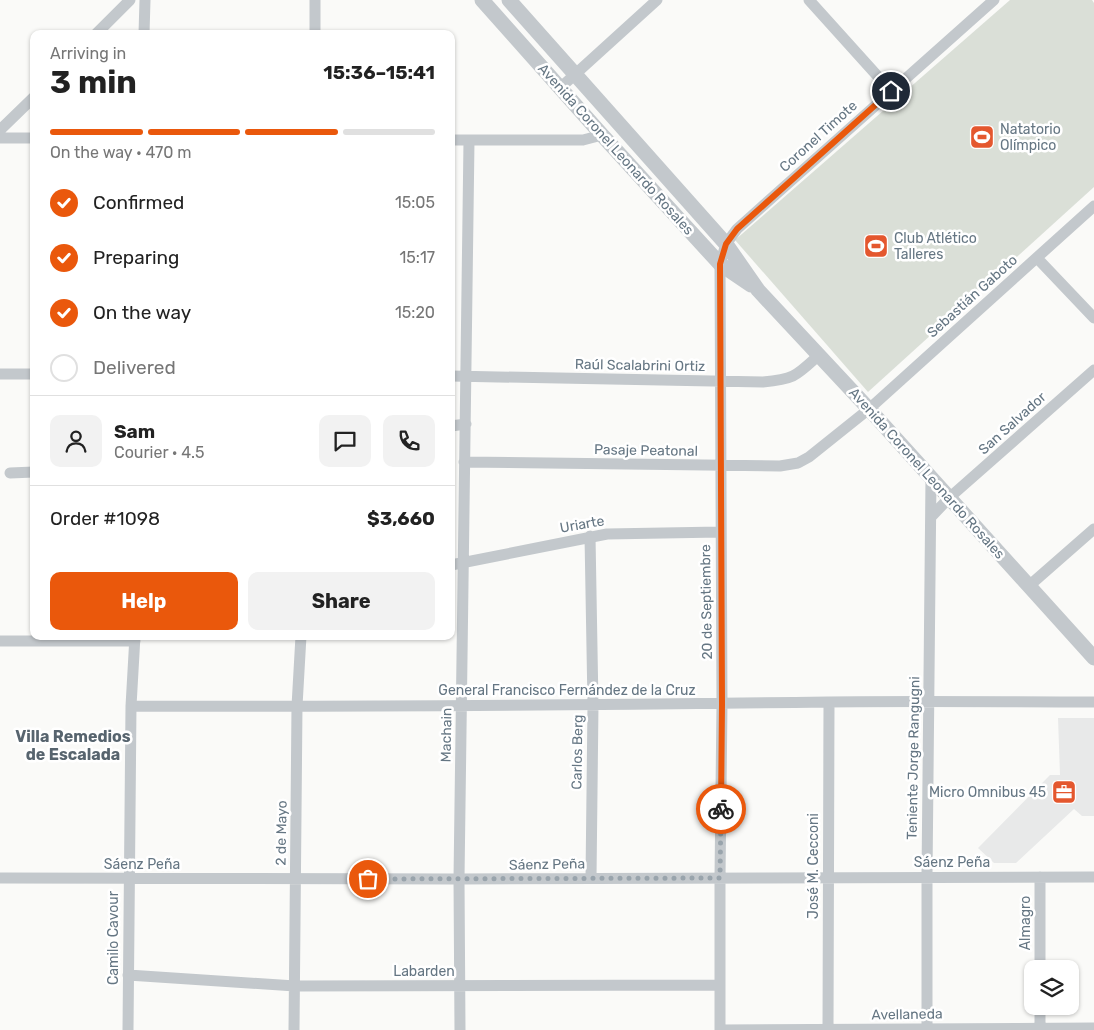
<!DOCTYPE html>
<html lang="en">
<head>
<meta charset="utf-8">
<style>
	body { margin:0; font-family:Rubik,sans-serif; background:#f2f2f2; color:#222; height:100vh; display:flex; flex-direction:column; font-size:19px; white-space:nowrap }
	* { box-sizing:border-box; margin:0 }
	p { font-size:16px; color:#767676 }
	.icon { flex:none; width:28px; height:28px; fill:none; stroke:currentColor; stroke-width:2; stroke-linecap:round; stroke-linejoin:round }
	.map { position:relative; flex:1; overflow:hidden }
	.sheet { position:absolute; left:30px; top:30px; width:425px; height:610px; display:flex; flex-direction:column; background:#fff; border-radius:10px; box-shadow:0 1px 4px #0004 }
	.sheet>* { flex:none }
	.fabs { position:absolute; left:1024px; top:960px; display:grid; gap:10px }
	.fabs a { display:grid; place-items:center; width:55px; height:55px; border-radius:10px; background:#fff; box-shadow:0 1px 4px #0004; font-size:25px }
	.pin { position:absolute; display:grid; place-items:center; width:42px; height:42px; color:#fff; margin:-21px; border:2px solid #fff; border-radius:50%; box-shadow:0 1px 5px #0007 }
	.courier { position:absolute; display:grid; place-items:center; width:50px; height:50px; margin:-25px; border:4px solid #ea580c; border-radius:50%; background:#fff; color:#222; box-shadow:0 1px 6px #0007 }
	.head em { font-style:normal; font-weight:700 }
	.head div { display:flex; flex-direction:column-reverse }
	.head { display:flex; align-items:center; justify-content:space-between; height:85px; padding:0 20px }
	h1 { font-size:32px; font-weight:700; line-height:38px }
	.bar { display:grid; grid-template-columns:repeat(4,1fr); gap:8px 5px; align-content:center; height:60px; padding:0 20px }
	.bar i { height:6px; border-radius:4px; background:#e0e0e0 }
	.bar .current { background:#ea580c }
	.bar p { grid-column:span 4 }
	.line { display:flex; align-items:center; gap:12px; padding:0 20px; border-top:1px solid #e0e0e0 }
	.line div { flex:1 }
	.round { display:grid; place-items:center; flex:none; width:52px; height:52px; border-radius:10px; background:#f2f2f2 }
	ol { padding:0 20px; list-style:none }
	li { display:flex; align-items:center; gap:15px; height:55px }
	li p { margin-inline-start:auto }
	li .icon { padding:5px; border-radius:50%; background:#ea580c; color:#fff; stroke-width:4 }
	li:last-child { color:#767676 }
	li i { width:28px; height:28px; border:2px solid #e0e0e0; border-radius:50% }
	.primary-button { display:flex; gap:10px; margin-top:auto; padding:10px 20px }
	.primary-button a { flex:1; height:58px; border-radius:10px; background:#ea580c; color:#fff; font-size:20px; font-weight:700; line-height:58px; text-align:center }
	.primary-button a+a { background:#f2f2f2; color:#222 }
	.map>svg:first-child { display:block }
</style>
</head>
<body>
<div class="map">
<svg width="1094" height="1030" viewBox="0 0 1094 1030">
	<rect width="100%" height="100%" fill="#fafaf8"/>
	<path fill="#e8e9e9" d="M 1058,718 L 1094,718 L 1094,816 L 1082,816 L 1074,809 L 1016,863 L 994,863 L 978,848 L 1050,775 L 1060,775 Z"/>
	<path fill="#dadfd7" d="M 1010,0 L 1092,0 L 1094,3 L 1094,187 L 868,392 L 735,240 Z"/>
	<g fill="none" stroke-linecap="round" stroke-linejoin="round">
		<path stroke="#c3c8cc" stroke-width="11" d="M 315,0 L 315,34
			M 809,0 L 891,91
			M 96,34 L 130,0
			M 144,34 L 145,0
			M 560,88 L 657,0
			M 0,130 L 34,97
			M 0,138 L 34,138
			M 451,140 L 583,140 L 602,135
			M 1037,258 L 1094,318
			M 0,374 L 34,374
			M 451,376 L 763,382 C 795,379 796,376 819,355
			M 451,426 L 466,424
			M 464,462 L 780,466 L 798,463 L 809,457 L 869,409 L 1094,206
			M 10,473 L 34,472
			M 931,517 L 949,498 L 1094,370
			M 590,536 L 593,705 L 591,878
			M 451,565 L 607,534 L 720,532
			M 1030,585 L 1094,529
			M 0,641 L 135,641
			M 131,706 C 363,707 596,705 828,702 C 917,701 1005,702 1094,702
			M 0,878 L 459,879 L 1094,877
			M 1040,969 L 1040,877
			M 128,975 L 295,986 L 720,985
			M 1040,1028 L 1040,1006
			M 128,1030 L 131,706 L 135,636
			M 294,1030 L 297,706 L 301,636
			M 460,1030 L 459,879 L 469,141
			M 720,1030 L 720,878 L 722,704 L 720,264 L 726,244 L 737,229 L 994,0
			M 720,1030 L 1094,1028
			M 828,1030 L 829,702
			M 927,1030 L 927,876 L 931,478"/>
		<path stroke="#c3c8cc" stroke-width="15" d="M 482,0 L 602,135 L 720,264 L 751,285
			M 509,0 L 726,244 L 758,290 L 869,409 L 1094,658"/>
	</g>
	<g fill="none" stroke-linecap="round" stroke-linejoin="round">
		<path stroke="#99a4ac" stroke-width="5" stroke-dasharray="0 9" d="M 368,879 L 720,878 L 721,809"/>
		<path stroke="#ea580c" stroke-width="6" d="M 721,809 L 722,704 L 720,264 L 726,244 L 737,229 L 891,91"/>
	</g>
	<defs>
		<symbol id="stadium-square" viewBox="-11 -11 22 22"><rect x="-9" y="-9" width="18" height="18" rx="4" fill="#e4572e" stroke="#fff"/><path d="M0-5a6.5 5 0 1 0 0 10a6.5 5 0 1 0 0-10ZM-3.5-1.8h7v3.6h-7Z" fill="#fff"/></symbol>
		<symbol id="office-square" viewBox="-11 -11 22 22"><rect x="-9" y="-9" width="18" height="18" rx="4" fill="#e4572e" stroke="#fff"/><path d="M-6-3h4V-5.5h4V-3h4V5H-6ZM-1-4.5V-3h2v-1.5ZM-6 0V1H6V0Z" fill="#fff"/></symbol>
	</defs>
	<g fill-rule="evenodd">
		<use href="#stadium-square" x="968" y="123" width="28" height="28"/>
		<use href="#stadium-square" x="862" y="232" width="28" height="28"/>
		<use href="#office-square" x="1050" y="778" width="28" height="28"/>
	</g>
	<g text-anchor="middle" stroke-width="5" stroke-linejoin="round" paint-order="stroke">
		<g font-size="14" fill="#657683" stroke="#fff" text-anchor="start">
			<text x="1000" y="134">Natatorio<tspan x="1000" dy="16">Olímpico</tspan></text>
			<text x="894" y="243">Club Atlético<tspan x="894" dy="16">Talleres</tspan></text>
			<text x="1046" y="797" text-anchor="end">Micro Omnibus 45</text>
		</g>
		<g font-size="14" fill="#657683" stroke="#fff">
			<text transform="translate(818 136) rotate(-42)" y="5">Coronel Timote</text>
			<text transform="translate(616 149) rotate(48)" y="5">Avenida Coronel Leonardo Rosales</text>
			<text transform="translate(972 296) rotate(-42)" y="5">Sebastián Gaboto</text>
			<text transform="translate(640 365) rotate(1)" y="5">Raúl Scalabrini Ortiz</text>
			<text transform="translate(1012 423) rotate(-42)" y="5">San Salvador</text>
			<text transform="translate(646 450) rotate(1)" y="5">Pasaje Peatonal</text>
			<text transform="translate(927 473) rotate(48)" y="5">Avenida Coronel Leonardo Rosales</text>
			<text transform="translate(582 524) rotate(-10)" y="5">Uriarte</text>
			<text transform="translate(706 602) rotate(-91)" y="5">20 de Septiembre</text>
			<text x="567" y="695">General Francisco Fernández de la Cruz</text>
			<text transform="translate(446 735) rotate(-89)" y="5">Machain</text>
			<text transform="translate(577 752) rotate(-89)" y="5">Carlos Berg</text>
			<text transform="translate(913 758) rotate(-89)" y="5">Teniente Jorge Rangugni</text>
			<text transform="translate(281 833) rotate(-89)" y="5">2 de Mayo</text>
			<text x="952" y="867">Sáenz Peña</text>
			<text x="142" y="869">Sáenz Peña</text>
			<text transform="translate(547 864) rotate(-1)" y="5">Sáenz Peña</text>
			<text transform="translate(813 866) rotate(-90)" y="5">José M. Cecconi</text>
			<text transform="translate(1025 923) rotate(-90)" y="5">Almagro</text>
			<text transform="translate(113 938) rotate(-90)" y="5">Camilo Cavour</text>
			<text x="424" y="976">Labarden</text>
			<text transform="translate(907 1014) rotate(-1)" y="5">Avellaneda</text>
		</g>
		<g font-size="16" font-weight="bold" fill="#57646e" stroke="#fff">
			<text x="73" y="742">Villa Remedios<tspan x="73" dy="18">de Escalada</tspan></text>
		</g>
	</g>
</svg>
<div class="fabs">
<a><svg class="icon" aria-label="layers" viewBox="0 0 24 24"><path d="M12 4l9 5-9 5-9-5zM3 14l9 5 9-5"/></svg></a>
</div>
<div class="pin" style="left:368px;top:879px;background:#ea580c"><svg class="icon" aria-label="bag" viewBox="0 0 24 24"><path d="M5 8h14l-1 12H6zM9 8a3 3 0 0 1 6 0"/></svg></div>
<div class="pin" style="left:891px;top:91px;background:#1f2937"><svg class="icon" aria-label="home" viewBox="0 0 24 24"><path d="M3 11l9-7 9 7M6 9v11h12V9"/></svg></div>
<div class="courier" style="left:721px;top:809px"><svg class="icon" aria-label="bike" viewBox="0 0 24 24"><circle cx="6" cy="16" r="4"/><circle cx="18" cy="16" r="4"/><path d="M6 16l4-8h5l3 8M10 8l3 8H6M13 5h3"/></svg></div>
<section class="sheet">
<div class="head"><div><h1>3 min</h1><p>Arriving in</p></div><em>15:36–15:41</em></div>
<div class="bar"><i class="current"></i><i class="current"></i><i class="current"></i><i></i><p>On the way · 470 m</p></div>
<ol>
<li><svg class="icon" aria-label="check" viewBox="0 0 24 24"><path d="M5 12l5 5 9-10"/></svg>Confirmed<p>15:05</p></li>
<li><svg class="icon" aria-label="check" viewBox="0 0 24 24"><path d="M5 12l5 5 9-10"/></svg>Preparing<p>15:17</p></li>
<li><svg class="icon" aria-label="check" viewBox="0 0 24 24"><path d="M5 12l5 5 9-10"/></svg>On the way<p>15:20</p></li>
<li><i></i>Delivered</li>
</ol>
<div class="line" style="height:90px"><a class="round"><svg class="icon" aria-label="person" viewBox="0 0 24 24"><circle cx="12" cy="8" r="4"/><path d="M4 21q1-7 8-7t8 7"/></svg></a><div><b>Sam</b><p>Courier · 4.5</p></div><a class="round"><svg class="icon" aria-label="chat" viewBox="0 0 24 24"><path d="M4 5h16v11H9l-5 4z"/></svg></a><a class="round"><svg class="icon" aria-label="phone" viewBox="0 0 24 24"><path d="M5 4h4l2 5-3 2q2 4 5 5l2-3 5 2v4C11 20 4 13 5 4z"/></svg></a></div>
<div class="line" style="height:65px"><div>Order #1098</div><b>$3,660</b></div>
<div class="primary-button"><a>Help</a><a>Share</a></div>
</section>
</div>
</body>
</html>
